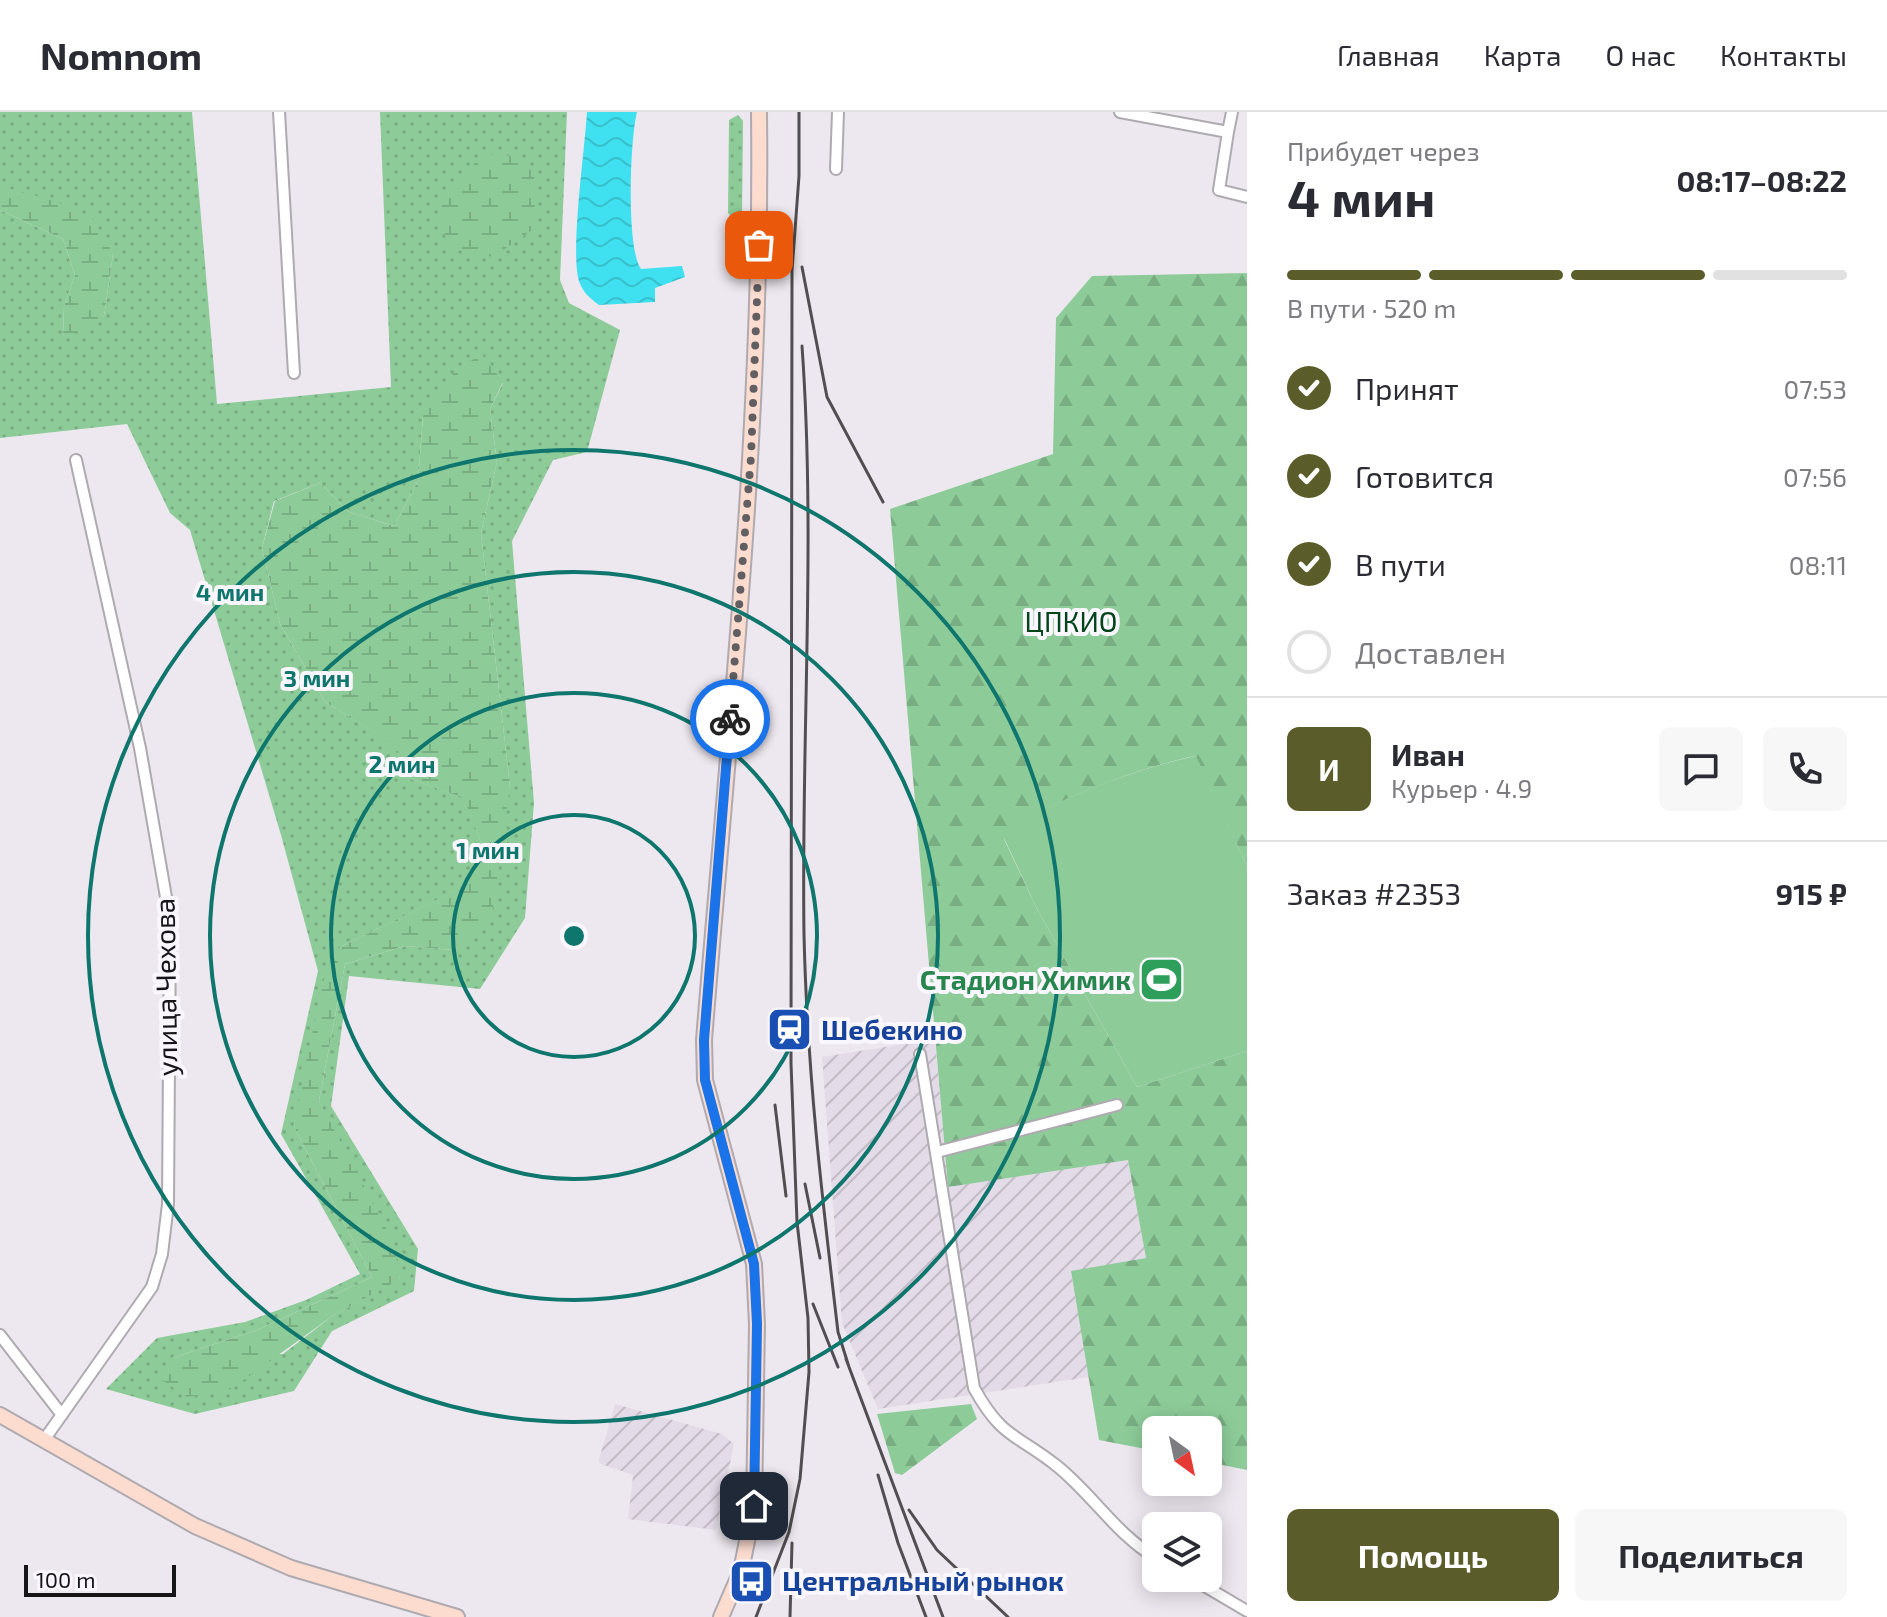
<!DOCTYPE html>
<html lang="ru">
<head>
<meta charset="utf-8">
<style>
	body { margin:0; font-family:"Exo 2",sans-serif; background:#f7f7f7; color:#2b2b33; height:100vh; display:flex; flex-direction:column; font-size:30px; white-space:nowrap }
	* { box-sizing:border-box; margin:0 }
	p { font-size:26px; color:#7c7c81 }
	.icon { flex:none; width:44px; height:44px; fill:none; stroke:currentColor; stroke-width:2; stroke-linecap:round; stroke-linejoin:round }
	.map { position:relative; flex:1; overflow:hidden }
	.details { display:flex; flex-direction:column; background:#fff; width:640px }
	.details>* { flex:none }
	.needle { width:52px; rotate:147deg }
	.tools { position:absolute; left:1142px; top:1304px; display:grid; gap:16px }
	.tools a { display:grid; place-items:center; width:80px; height:80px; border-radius:12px; background:#fff; box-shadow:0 4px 20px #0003; font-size:40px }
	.scale { position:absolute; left:24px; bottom:20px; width:152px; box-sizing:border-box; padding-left:8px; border:4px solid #171518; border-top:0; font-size:22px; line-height:28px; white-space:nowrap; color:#171518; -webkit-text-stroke:6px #faf6fd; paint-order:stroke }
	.pin { position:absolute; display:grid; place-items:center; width:68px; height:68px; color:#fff; margin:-34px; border-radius:16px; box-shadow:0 4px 12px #0006 }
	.courier { position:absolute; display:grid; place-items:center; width:80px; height:80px; margin:-40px; border:6px solid #1a73e8; border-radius:50%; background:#fff; color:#222; box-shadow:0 2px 10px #0007 }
	.summary em { font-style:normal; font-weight:700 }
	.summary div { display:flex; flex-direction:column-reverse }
	.summary { display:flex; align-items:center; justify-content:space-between; height:136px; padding:0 40px }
	h1 { font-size:52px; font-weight:700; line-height:60px }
	.bar { display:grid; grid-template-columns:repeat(4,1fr); gap:12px 8px; align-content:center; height:96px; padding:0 40px }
	.bar i { height:10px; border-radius:6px; background:#e1e1e2 }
	.bar .selected { background:#5a5c29 }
	.bar p { grid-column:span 4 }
	.line { display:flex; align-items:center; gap:20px; padding:0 40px; border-top:2px solid #e1e1e2 }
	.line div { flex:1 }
	.round { display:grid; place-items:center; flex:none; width:84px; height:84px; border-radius:12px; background:#f7f7f7 }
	ol { padding:0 40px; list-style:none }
	li { display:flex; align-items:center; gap:24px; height:88px }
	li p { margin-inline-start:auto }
	li .icon { padding:8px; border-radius:50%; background:#5a5c29; color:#fff; stroke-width:4 }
	li:last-child { color:#7c7c81 }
	li i { width:44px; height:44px; border:4px solid #e1e1e2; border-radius:50% }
	.button { display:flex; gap:16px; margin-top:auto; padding:16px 40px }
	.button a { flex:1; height:92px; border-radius:12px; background:#5a5c29; color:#fff; font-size:32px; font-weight:700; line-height:92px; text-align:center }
	.button a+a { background:#f7f7f7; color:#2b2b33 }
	header { display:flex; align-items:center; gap:48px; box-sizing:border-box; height:112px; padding:0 40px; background:#fff; border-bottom:2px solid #e1e1e2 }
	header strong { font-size:38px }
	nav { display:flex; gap:44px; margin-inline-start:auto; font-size:28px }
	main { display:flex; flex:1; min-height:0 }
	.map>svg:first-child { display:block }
</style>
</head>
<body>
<header>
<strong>Nomnom</strong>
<nav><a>Главная</a><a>Карта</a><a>О нас</a><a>Контакты</a></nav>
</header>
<main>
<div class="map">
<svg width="1247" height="1505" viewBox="0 0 1247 1505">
	<defs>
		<pattern id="industrial-furrows" width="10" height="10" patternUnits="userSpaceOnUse" patternTransform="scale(2)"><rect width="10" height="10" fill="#e4dbe8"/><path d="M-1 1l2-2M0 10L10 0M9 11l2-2" fill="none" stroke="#c3bbc6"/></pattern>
		<pattern id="green-dots" width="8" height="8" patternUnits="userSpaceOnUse" patternTransform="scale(2)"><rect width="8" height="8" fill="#8dcc99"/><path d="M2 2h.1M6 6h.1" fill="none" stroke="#79ae83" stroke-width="1.8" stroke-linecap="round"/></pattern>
		<pattern id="forest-firs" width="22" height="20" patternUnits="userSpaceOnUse" patternTransform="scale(2)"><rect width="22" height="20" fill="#8dcc99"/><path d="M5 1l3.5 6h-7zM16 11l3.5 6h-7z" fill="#79ae83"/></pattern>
		<pattern id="wetland-marsh" width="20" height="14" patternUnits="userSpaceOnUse" patternTransform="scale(2)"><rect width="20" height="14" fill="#8dcc99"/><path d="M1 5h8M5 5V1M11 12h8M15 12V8" fill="none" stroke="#79ae83"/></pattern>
		<pattern id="water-waves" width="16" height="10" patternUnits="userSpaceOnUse" patternTransform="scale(2)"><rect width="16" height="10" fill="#3fe0ef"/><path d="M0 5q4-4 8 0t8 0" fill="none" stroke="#37bfcc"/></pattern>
	</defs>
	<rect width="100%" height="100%" fill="#ede8ef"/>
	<path fill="url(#industrial-furrows)" d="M 935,927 L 948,1074 L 1128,1048 L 1146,1146 L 1071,1160 L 1089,1265 L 878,1297 L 842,1211 L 822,945 Z
		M 615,1292 L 722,1322 L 734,1332 L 716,1418 L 628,1407 L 633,1363 L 598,1351 Z"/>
	<path fill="url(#green-dots)" fill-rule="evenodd" d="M 0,0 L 192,0 L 217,292 L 391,275 L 380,0 L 567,0 L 560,168 L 569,191 L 620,218 L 587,340 L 553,348 L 512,429 L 534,691 L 525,806 L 480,877 L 349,864 L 331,994 L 418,1137 L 414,1179 L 332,1219 L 294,1279 L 195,1302 L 106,1277 L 157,1226 L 245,1210 L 306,1188 L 360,1162 L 281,1022 L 318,859 L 281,723 L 190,418 L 170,401 L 127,312 L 0,326 L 0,98 L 63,127 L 75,163 L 64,194 L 63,224 L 104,204 L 113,142 L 0,74 ZM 503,271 L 490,297 L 497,350 L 481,421 L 510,675 L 453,838 L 405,834 L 345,852 L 319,989 L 400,1166 L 331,1205 L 283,1242 L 172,1246 L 257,1218 L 372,1165 L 294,1015 L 340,835 L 466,774 L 482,733 L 465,686 L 411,667 L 393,632 L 325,590 L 280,512 L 262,436 L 274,389 L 320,371 L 349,400 L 394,414 L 418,369 L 423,304 Z
		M 738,3 L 743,9 L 742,104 L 734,107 L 728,101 L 729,8 Z"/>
	<path fill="url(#forest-firs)" d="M 1247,161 L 1247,754 L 1195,644 C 1142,655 1043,689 1004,727 L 1037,797 L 1137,975 L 1247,939 L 1247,1358 L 1208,1350 L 1208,1318 L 1156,1318 L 1156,1339 L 1099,1328 L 1071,1159 L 1146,1146 L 1128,1048 L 948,1075 L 890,397 L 1053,342 L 1056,206 L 1092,164 Z
		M 971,1292 L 977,1307 L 902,1363 L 895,1361 L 877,1302 Z"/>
	<path fill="url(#wetland-marsh)" d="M 482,42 L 519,44 L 534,62 L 535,116 L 493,145 L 448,136 L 439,95 Z
		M 0,74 L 58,90 L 93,107 L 113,142 L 104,204 L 87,218 L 63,224 L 64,194 L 75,163 L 63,127 L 0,98 Z
		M 482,243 L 503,270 L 490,297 L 497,350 L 481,421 L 510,675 L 492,801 L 453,838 L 405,834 L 345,852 L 319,989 L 394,1131 L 400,1167 L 331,1205 L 231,1277 L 187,1285 L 158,1265 L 172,1246 L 257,1218 L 372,1165 L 294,1015 L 322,872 L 340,835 L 465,774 L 482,733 L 464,686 L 411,667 L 392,632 L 325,590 L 280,512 L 262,436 L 275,389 L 320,371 L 349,400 L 394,414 L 418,369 L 423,304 L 457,256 Z"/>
	<path fill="#8dcc99" d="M 1196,644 L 1247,754 L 1247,939 L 1137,975 L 1037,797 L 1004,726 C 1043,689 1142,655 1196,644 Z"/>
	<path fill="url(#water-waves)" d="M 587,0 L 637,0 C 630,27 626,137 641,157 L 682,154 L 685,165 L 655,176 L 655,190 L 599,193 C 590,186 583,181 579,169 C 570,140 585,36 587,0 Z"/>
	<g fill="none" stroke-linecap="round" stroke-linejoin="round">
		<defs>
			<path id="street" d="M 279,0 L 294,261
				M 1120,0 L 1228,20 L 1219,78 L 1247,85
				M 1228,20 L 1232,0
				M 836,57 L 838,0
				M 920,942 L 974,1276 C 1002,1327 1017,1322 1057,1354 C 1093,1383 1116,1422 1156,1446
				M 937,1040 L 1117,993
				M 0,1223 L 62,1303
				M 44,1328 L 152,1175 L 162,1142 L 168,1092 L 170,808 L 140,636 L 76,348
				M 1191,1466 L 1247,1499"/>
			<path id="secondary" d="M 0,1303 L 195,1414 L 291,1456 L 457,1505
				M 721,1505 L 741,1459 L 754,1394 L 757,1212 L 754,1152 L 705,968 L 704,928 C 729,619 763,310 759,0"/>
		</defs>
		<use href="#street" stroke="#aeaab0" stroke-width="14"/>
		<use href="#secondary" stroke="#aeaab0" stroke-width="18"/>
		<use href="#street" stroke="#fff" stroke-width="10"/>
		<use href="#secondary" stroke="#fddcd0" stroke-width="14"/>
		<path stroke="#514e52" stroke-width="3" d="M 802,155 L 827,285 L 883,390
			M 802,234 C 816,430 801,626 804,822 C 807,958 822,1085 838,1220 L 849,1255
			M 775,993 L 786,1084
			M 805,1072 L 820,1146
			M 813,1192 L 838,1255
			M 846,1247 L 943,1505
			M 878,1363 L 898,1431 L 926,1505
			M 909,1398 L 937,1438 L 1008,1505
			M 756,1505 L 789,1420 L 800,1367 L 809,1260 L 808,1206 L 797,1110 L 791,951 L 792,159 L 799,64 L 799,0
			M 790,1505 L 792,1431"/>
	</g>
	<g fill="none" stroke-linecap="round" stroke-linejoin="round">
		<path stroke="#625f63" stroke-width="8" stroke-dasharray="0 14.4" d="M 730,607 L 751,345 L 759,133"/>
		<path stroke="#1a73e8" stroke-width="10" d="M 730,607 L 704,928 L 705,968 L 754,1152 L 757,1212 L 754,1394"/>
	</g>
	<g fill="none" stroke="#0f766e" stroke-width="4">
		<circle cx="574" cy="824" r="121"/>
		<circle cx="574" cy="824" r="243"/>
		<circle cx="574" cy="824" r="364"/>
		<circle cx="574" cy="824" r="486"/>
	</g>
	<defs>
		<symbol id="stadium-square" viewBox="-11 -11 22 22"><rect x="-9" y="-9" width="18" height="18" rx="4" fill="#2e9e5b" stroke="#faf6fd"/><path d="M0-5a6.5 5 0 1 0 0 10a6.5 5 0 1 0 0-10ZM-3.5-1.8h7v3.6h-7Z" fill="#fff"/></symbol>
		<symbol id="station-square" viewBox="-11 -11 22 22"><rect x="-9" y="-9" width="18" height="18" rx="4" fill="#1a4fb4" stroke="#faf6fd"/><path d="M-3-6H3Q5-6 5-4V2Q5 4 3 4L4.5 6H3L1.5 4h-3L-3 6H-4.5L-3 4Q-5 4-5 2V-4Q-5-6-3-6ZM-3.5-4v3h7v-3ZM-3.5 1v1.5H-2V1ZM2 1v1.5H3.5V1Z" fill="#fff"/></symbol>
		<symbol id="bus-square" viewBox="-11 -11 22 22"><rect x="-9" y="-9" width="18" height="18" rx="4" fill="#1a4fb4" stroke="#faf6fd"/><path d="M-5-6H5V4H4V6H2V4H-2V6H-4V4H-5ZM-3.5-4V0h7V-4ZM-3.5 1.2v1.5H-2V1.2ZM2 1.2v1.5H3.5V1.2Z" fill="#fff"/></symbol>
	</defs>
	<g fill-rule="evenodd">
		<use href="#stadium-square" x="1136" y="842" width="51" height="51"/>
		<use href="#station-square" x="764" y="892" width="51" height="51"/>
		<use href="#bus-square" x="726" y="1444" width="51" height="51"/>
	</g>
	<g text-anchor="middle" stroke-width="8" stroke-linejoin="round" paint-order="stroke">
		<g font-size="28" fill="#00451a" stroke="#faf6fd">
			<text x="1071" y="520">ЦПКИО</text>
		</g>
		<g font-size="28" font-weight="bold" fill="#27864d" stroke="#faf6fd" text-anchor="end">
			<text x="1131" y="878">Стадион Химик</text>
		</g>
		<g font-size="28" fill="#171518" stroke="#faf6fd">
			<text transform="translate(166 875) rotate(-91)" y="10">улица Чехова</text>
		</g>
		<g font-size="28" font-weight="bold" fill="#164399" stroke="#faf6fd" text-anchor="start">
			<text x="821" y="928">Шебекино</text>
			<text x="782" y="1479">Центральный рынок</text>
		</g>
	</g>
	<circle cx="574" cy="824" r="12" fill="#0f766e" stroke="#faf6fd" stroke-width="4"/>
	<g font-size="24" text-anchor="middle" font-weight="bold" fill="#0f766e" stroke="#faf6fd" stroke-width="8" stroke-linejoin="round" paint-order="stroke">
		<text x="230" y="489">4 мин</text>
		<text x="317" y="575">3 мин</text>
		<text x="402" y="661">2 мин</text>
		<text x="488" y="747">1 мин</text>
	</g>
</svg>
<div class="tools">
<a><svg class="needle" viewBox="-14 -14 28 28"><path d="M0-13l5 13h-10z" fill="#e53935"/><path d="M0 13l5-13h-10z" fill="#7c7c81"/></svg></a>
<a><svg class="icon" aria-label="layers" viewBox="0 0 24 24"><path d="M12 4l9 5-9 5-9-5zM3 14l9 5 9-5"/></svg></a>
</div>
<div class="scale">100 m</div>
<div class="pin" style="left:759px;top:133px;background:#ea580c"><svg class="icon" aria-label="bag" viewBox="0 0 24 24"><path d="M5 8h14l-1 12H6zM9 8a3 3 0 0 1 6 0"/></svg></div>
<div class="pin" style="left:754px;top:1394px;background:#1f2937"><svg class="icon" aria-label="home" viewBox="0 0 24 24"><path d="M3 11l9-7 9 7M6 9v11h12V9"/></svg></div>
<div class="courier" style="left:730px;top:607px"><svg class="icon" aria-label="bike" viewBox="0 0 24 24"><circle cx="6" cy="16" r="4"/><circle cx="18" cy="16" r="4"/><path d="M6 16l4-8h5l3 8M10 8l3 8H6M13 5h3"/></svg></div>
</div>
<section class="details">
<div class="summary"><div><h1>4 мин</h1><p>Прибудет через</p></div><em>08:17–08:22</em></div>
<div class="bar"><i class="selected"></i><i class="selected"></i><i class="selected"></i><i></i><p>В пути · 520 m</p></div>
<ol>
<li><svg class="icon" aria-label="check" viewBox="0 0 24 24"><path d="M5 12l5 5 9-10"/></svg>Принят<p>07:53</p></li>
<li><svg class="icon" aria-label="check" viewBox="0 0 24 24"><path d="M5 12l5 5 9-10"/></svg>Готовится<p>07:56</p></li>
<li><svg class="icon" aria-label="check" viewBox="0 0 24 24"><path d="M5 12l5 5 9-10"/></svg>В пути<p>08:11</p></li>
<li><i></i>Доставлен</li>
</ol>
<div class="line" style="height:144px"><b class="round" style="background:#5a5c29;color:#fff">И</b><div><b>Иван</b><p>Курьер · 4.9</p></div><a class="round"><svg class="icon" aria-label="chat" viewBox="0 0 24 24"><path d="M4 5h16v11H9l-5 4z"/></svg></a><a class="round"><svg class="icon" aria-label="phone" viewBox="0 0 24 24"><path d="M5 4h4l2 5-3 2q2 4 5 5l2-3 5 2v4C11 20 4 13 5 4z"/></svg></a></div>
<div class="line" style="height:104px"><div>Заказ #2353</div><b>915 ₽</b></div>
<div class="button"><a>Помощь</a><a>Поделиться</a></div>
</section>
</main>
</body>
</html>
